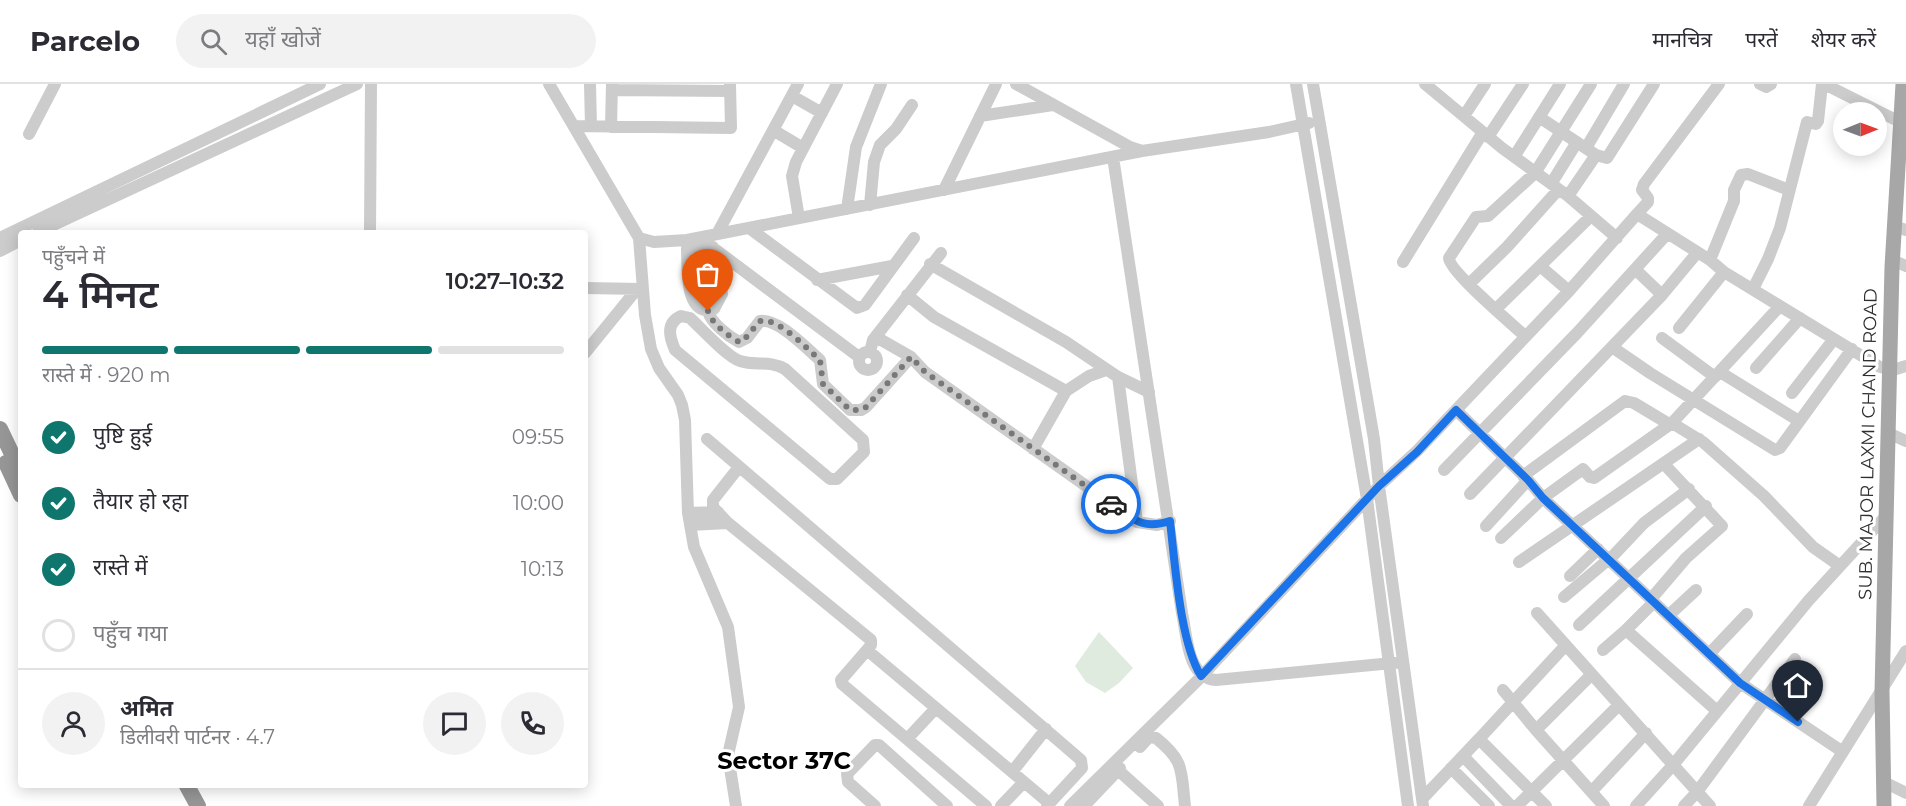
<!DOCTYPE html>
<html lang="hi">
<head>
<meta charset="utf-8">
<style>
	body { margin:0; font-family:Montserrat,"Noto Sans Devanagari",sans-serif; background:#f2f2f3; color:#2b2b33; height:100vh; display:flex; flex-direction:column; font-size:22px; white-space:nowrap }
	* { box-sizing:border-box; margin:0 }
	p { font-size:20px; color:#7c7c81 }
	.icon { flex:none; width:33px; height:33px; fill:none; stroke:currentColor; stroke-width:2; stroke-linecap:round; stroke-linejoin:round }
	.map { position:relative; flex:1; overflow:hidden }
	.details { position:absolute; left:18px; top:146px; width:570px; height:558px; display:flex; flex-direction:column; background:#fff; border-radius:6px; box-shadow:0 3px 15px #0003 }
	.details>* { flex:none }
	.needle { width:39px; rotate:89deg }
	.fabs { position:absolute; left:1833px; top:18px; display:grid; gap:12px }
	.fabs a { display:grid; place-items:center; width:54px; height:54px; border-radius:50%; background:#fff; box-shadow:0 3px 15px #0003; font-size:30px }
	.pin { position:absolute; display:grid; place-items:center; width:51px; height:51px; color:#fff; margin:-62px -26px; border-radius:50% 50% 50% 0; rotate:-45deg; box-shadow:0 0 6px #0007 }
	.pin .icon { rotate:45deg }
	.courier { position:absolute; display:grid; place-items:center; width:60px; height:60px; margin:-30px; border:4px solid #1a73e8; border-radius:50%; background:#fff; color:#222; box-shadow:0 2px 8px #0007 }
	.head em { font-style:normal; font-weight:600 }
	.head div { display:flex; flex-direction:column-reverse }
	.head { display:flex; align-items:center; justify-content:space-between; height:102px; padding:0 24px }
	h1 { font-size:39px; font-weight:600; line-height:45px }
	.bar { display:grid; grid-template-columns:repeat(4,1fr); gap:9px 6px; align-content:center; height:72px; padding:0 24px }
	.bar i { height:8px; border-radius:4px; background:#e1e1e2 }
	.bar .selected { background:#0f766e }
	.bar p { grid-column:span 4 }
	.line { display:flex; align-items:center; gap:15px; padding:0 24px; border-top:2px solid #e1e1e2 }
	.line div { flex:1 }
	.round { display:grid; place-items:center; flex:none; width:63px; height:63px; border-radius:32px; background:#f2f2f3 }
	ol { padding:0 24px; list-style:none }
	li { display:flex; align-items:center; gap:18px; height:66px }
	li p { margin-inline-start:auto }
	li .icon { padding:6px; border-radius:50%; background:#0f766e; color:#fff; stroke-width:4 }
	li:last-child { color:#7c7c81 }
	li i { width:33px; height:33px; border:3px solid #e1e1e2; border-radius:50% }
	header { display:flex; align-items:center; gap:36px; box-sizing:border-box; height:84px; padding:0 30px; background:#fff; border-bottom:2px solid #e1e1e2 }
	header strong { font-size:28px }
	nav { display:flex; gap:33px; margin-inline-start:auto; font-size:21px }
	.search { width:420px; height:54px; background:#f2f2f3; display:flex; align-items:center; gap:15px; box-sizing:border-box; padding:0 21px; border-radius:33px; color:#7c7c81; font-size:22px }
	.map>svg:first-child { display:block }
</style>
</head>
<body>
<header>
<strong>Parcelo</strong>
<div class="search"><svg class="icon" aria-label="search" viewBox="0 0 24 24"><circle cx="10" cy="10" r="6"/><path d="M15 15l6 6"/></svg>यहाँ खोजें</div>
<nav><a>मानचित्र</a><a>परतें</a><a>शेयर करें</a></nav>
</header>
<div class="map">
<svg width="1906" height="722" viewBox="0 0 1906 722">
	<rect width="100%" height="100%" fill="#fff"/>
	<path fill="#dfebde" d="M 1099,548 L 1133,584 L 1119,599 L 1105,609 L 1086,598 L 1075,582 Z"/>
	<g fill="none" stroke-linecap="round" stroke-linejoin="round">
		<path stroke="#ccc" stroke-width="12" d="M 549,0 L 639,154 L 645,231 L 651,265 L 659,284 L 678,311 L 682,321 L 685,336 L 688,429 L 694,463 L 728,543 L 739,623 L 728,671 L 736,722
			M 590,0 L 591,42
			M 1016,0 L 1130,63 L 1142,67
			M 1296,0 L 1367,415 L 1408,722
			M 1313,0 L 1374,355 L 1379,402 L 1423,722
			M 1425,0 L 1502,64 L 1568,112 L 1617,154
			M 1760,0 L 1766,3 L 1771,0
			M 1824,0 L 1900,38
			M 612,6 L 730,7
			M 792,12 L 822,29
			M 980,32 L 1053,21
			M 1464,32 L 1485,0
			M 1539,33 L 1596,71 L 1607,74 L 1654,0
			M 574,42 L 731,44 L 730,0
			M 611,43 L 612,0
			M 773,46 L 803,64
			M 29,50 L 55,0
			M 1488,53 L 1523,0
			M 1586,64 L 1624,0
			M 1113,73 L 1182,529 C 1187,551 1187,594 1216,596 L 1403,578
			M 1514,73 L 1560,0
			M 1551,100 L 1577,58
			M 944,106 L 996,0
			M 1568,112 L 1596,71
			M 870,121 L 874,78 L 880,61 L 896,45 L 912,21
			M 847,125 L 856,63 L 881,0
			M 1637,130 L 1648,118 L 1648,114 L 1642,106 L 1644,100 L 1719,0
			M 799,134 L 792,92 L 796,78 L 837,0
			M 1894,142 L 1906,146
			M 749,144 L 857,224 L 865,221 L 914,154
			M 38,148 L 357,0
			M 370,148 L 371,0
			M 717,150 L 798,0
			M 0,154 L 320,0
			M 639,154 L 654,158 L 687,156 L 1142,67 L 1269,48 L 1309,39
			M 700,154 L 859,273
			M 707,160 L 687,165 C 688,183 684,234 714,225 L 722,210 L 713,163
			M 0,167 L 21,156
			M 1710,176 L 1734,117 L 1734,106 L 1741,91 L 1748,90 L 1789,106
			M 1892,176 L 1906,182
			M 1403,178 L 1483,48
			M 930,180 L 1066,258 L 1118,293 L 1149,308
			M 1540,182 L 1569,207
			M 1636,186 L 1662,211
			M 817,196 L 892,182
			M 1469,200 L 1507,163 L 1558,106
			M 585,204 L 641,205
			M 1753,205 L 1768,175 L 1780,144 L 1807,38 L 1816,40 L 1818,37 L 1822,0
			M 907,211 L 934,233 L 1066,307
			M 1780,222 L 1672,339 L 1703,358 L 1764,412 L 1813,463 L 1840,482
			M 1496,225 L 1591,132
			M 708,227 C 711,239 728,252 739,258 L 747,254 L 760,237 C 778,234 806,264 820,276 L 823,300 L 850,326 L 861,326 L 866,323 L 911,273
			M 681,232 L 690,234 C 701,244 727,273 740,277 C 755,282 770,276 785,285 L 863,356 L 864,368 L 837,395 L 830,395 L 675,266 C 669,252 666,239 681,232 Z
			M 1679,244 L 1724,188
			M 1525,252 C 1512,240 1449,187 1449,174 L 1476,133 L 1488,132 L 1535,89 L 1591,0
			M 876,253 L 911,273 L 925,288 L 1137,438 L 1157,441 L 1170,437
			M 1662,254 L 1715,293
			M 1612,263 L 1650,289 L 1775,366 L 1780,364 L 1852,265
			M859 277a9 9 0 1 1 18 0a9 9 0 1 1-18 0Z
			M 870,268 L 873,256 L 941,169
			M 585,269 L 637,205
			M 1756,284 L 1800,234
			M 1720,288 L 1799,337
			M 1118,293 L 1137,438
			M 1792,309 L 1834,255
			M 1456,326 L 1528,396 L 1543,414 L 1740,599 L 1843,668
			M 1888,349 L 1906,357
			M 707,355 L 1081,676 L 1082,684 L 1047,722
			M 1033,365 L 1066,307 L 1089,292 L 1106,286
			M 739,383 L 713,416 L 713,423 L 728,439 L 871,556 L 871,561 L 867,566 L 841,596 L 842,600 L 986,722
			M 1444,386 L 1577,249 L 1667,150
			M 1523,392 L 1625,317 L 1634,319 L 1669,340
			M 1470,410 L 1662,211 L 1697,169
			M 688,429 L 718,428
			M 690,441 L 728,439
			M 1486,442 L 1528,396
			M 1501,454 L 1543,414 L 1583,385 L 1590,393 L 1594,394 L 1672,339
			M 1610,475 L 1644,439 L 1689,405
			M 1519,478 L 1699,355
			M 1570,492 L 1598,465
			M 1564,513 L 1609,475
			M 1651,515 L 1686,474 L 1722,442 L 1664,380
			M 1537,529 L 1710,722
			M 1669,531 L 1696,506
			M 1579,541 L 1706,422
			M 1626,546 L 1716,626
			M 867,566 L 1049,719
			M 1603,566 L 1626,546 L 1654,518
			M 1710,569 L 1747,530
			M 1503,606 L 1536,646 L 1604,722
			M 1536,646 L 1591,591
			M 908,654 L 936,624
			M 1479,655 L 1565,562
			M 1140,663 L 1149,653 L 1156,654 C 1185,677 1181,687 1185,722
			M 1463,672 L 1511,722
			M 1451,684 L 1489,722
			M 1118,686 L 1158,722
			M 1012,688 L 1046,645
			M 1884,698 L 1906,709
			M 1592,707 L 1646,649
			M 1422,715 L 1479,655 L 1546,722
			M 875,722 L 848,698 L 847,690 L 875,661 L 879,661 L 947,722
			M 1001,722 L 1024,698
			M 1070,722 L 1198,596 L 1379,402 L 1417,367 L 1569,207 L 1637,130 L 1710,176 L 1724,188 L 1880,283 L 1893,286 L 1906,282
			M 1084,722 L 1120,684
			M 1517,722 L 1619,621
			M 1636,722 L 1673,681 L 1809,516 L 1885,433
			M 1684,722 L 1697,708 L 1795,575
			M 1809,722 L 1906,567"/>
		<path stroke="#a7a7a7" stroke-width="15" d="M 1884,722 L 1882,608 L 1892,183 L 1903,0"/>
		<path stroke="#969696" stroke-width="16" d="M 0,345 L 21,389
			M 6,379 L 21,411
			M 186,700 L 198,722"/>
	</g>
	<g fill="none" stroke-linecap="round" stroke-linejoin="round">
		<path stroke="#787878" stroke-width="6" stroke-dasharray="0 10.8" d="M 708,227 C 711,239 728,252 739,258 L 743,257 L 760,237 C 778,233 806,264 820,276 L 823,300 L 850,326 L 861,326 L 866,323 L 911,273 L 925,288 L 1111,420"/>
		<path stroke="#1a73e8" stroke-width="8" d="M 1111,420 C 1133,435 1142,446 1170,437 C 1175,479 1180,558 1201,592 L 1379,402 L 1417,368 L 1456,326 L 1528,396 L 1543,414 L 1740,599 L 1798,638"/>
	</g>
	<g text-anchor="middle" stroke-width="6" stroke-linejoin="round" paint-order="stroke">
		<g font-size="18" fill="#2f2f2f" stroke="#fff">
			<text transform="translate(1868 360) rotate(-89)" y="6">SUB. MAJOR LAXMI CHAND ROAD</text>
		</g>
		<g font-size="24" font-weight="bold" fill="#000" stroke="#fff">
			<text x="784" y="685">Sector 37C</text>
		</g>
	</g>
</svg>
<div class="fabs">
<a><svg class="needle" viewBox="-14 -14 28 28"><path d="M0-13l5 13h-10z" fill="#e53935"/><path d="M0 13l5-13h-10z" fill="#7c7c81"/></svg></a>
</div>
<div class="pin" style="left:708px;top:227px;background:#ea580c"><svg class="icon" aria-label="bag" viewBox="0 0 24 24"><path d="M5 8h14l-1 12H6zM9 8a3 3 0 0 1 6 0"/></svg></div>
<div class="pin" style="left:1798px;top:638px;background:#1f2937"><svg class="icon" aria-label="home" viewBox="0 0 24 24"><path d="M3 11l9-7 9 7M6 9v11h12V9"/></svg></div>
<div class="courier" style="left:1111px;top:420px"><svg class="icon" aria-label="car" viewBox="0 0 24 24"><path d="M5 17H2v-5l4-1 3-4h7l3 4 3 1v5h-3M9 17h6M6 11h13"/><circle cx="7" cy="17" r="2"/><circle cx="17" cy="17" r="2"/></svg></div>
<section class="details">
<div class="head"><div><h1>4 मिनट</h1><p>पहुँचने में</p></div><em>10:27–10:32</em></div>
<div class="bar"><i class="selected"></i><i class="selected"></i><i class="selected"></i><i></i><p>रास्ते में · 920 m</p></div>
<ol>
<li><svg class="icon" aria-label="check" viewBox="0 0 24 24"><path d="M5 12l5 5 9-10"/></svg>पुष्टि हुई<p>09:55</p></li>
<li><svg class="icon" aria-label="check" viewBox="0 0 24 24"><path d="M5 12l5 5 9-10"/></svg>तैयार हो रहा<p>10:00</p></li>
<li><svg class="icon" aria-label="check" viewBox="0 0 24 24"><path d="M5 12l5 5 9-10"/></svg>रास्ते में<p>10:13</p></li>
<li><i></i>पहुँच गया</li>
</ol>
<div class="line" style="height:108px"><a class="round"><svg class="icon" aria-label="person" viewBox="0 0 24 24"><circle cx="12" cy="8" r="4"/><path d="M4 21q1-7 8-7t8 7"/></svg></a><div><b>अमित</b><p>डिलीवरी पार्टनर · 4.7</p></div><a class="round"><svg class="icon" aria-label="chat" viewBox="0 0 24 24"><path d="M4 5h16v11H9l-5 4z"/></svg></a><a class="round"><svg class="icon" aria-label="phone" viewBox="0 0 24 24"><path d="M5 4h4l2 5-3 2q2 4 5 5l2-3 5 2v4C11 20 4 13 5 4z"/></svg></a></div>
</section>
</div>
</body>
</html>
